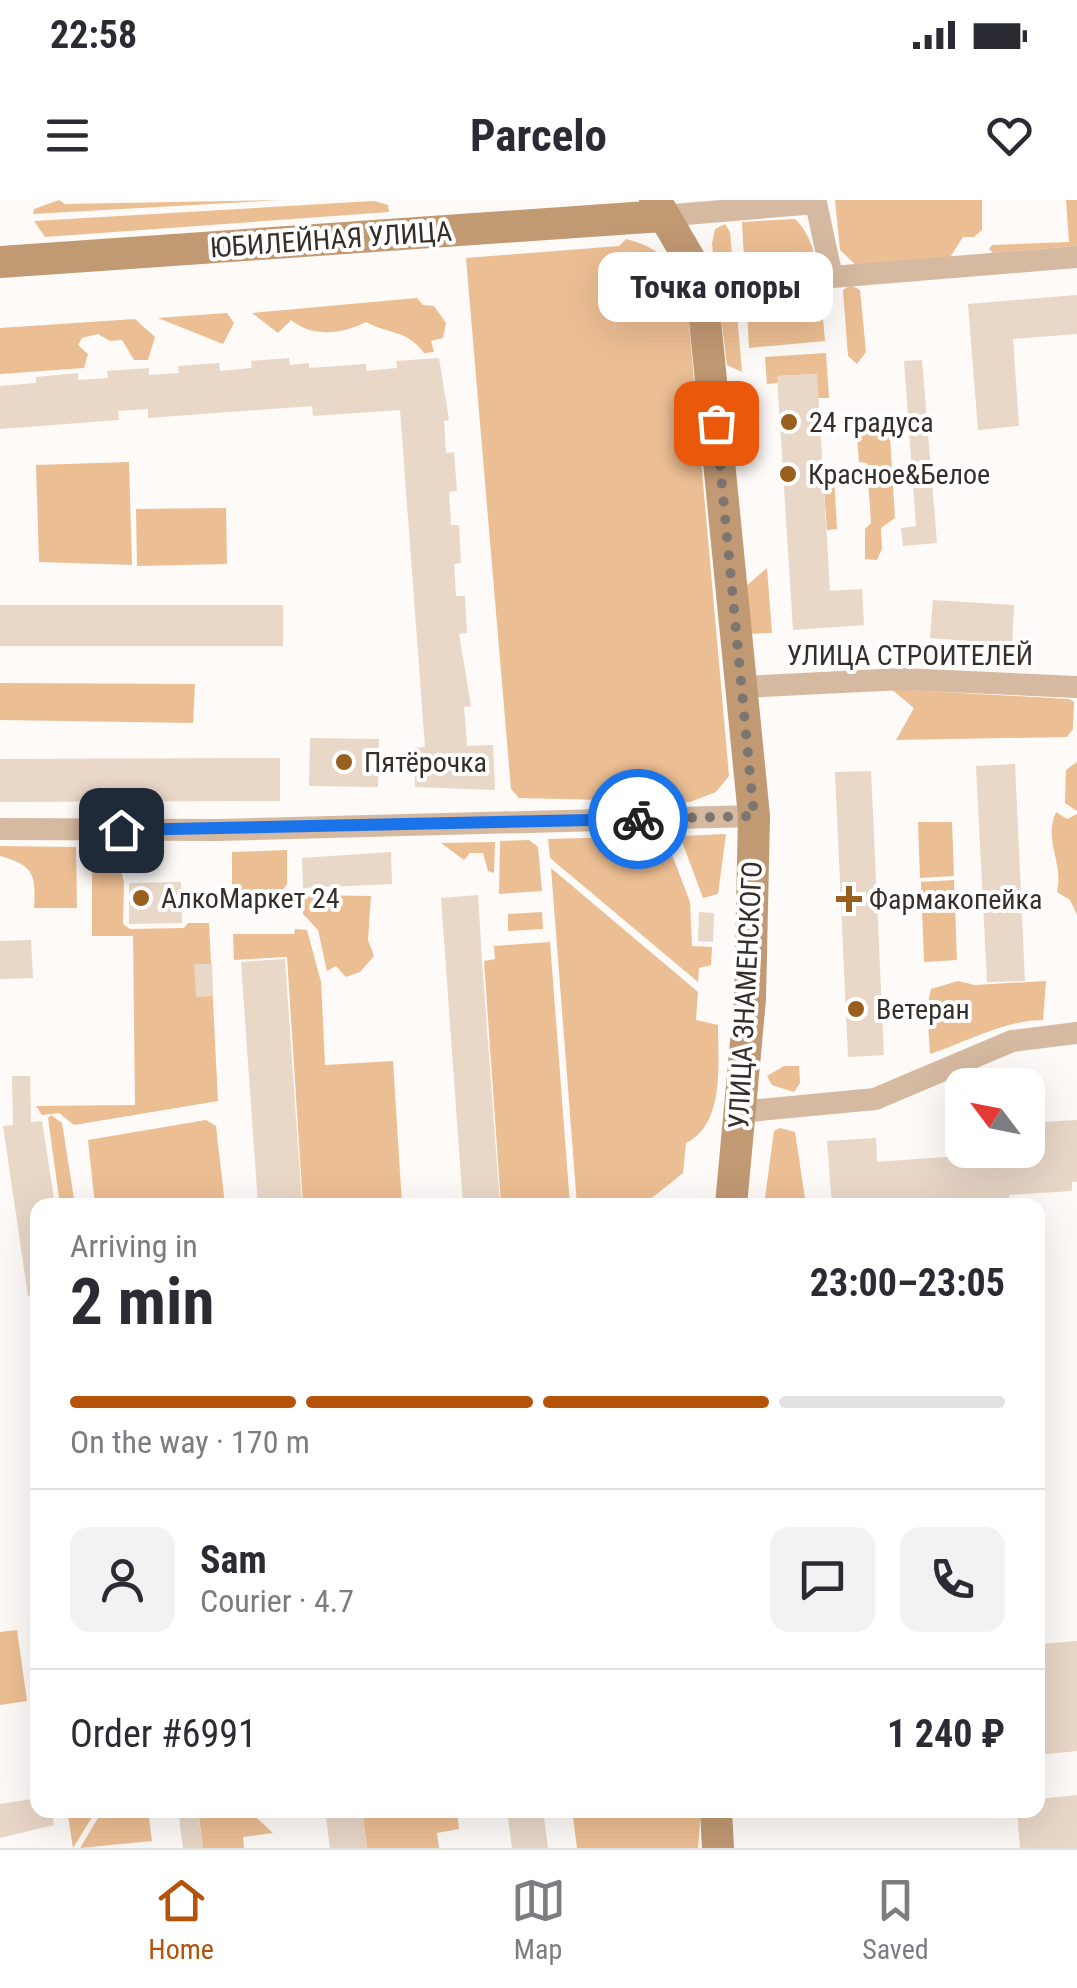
<!DOCTYPE html>
<html lang="en">
<head>
<meta charset="utf-8">
<style>
	body { margin:0; font-family:"Roboto Condensed",sans-serif; background:#f2f2f3; color:#2b2b33; height:100vh; display:flex; flex-direction:column; font-size:38px; white-space:nowrap }
	* { box-sizing:border-box; margin:0 }
	p { font-size:32px; color:#7c7c81 }
	.icon { flex:none; width:55px; height:55px; fill:none; stroke:currentColor; stroke-width:2; stroke-linecap:round; stroke-linejoin:round }
	.map { position:relative; flex:1; overflow:hidden }
	.sheet { position:absolute; left:30px; top:998px; width:1015px; height:620px; display:flex; flex-direction:column; background:#fff; border-radius:20px; box-shadow:0 10px 40px #0002 }
	.sheet>* { flex:none }
	.needle { width:65px; rotate:302deg }
	.controls { position:absolute; left:945px; top:868px; display:grid; gap:20px }
	.controls a { display:grid; place-items:center; width:100px; height:100px; border-radius:20px; background:#fff; box-shadow:0 10px 40px #0002; font-size:50px }
	.pin { position:absolute; display:grid; place-items:center; width:85px; height:85px; color:#fff; margin:-42px; border-radius:20px; box-shadow:0 5px 15px #0006 }
	.courier { position:absolute; display:grid; place-items:center; width:100px; height:100px; margin:-50px; border:8px solid #1a73e8; border-radius:50%; background:#fff; color:#222; box-shadow:0 2px 12px #0007 }
	.bubble { position:absolute; height:70px; border-radius:20px; background:#fff; box-shadow:0 10px 40px #0002; font-size:32px; font-weight:700; line-height:70px; text-align:center }
	.head em { font-style:normal; font-weight:700 }
	.head div { display:flex; flex-direction:column-reverse }
	.head { display:flex; align-items:center; justify-content:space-between; height:170px; padding:0 40px }
	h1 { font-size:65px; font-weight:700; line-height:75px }
	.bar { display:grid; grid-template-columns:repeat(4,1fr); gap:15px 10px; align-content:center; height:120px; padding:0 40px }
	.bar i { height:12px; border-radius:8px; background:#e1e1e2 }
	.bar .active { background:#b45309 }
	.bar p { grid-column:span 4 }
	.line { display:flex; align-items:center; gap:25px; padding:0 40px; border-top:2px solid #e1e1e2 }
	.line div { flex:1 }
	.round { display:grid; place-items:center; flex:none; width:105px; height:105px; border-radius:20px; background:#f2f2f3 }
	.status { display:flex; justify-content:space-between; align-items:center; height:70px; padding:0 50px; background:#fff; direction:ltr }
	.status svg { height:28px; fill:currentColor }
	header { display:flex; justify-content:space-between; align-items:center; height:130px; padding:0 40px; background:#fff; font-size:45px; font-weight:700 }
	.tabs { display:flex; justify-content:space-around; align-items:center; height:140px; border-top:2px solid #e1e1e2; background:#fff; font-size:28px; color:#7c7c81 }
	.tabs a { display:grid; justify-items:center; gap:5px }
	.tabs .active { color:#b45309 }
	.map>svg:first-child { display:block }
</style>
</head>
<body>
<div class="status"><b>22:58</b><svg viewBox="0 0 49 12"><path d="M0 12V9h3v3zM5 12V6h3v6zM10 12V3h3v9zM15 12V0h3v12zM26 1h20v11H26zM47 4h2v5h-2z"/></svg></div>
<header><svg class="icon" aria-label="menu" viewBox="0 0 24 24"><path d="M4 6h16M4 12h16M4 18h16"/></svg>Parcelo<svg class="icon" aria-label="heart" viewBox="0 0 24 24"><path d="M12 20l-8-8c-3-5 5-10 8-4 3-6 11-1 8 4z"/></svg></header>
<div class="map">
<svg width="1077" height="1648" viewBox="0 0 1077 1648">
	<rect width="100%" height="100%" fill="#fdfaf7"/>
	<path fill="#ecbe93" d="M 59,0 L 65,4 L 281,0 L 33,14 L 34,9 Z
		M 835,0 L 982,0 L 982,30 L 974,37 L 963,37 L 949,59 L 857,66 L 840,50 Z
		M 1066,0 L 1077,0 L 1077,46 L 993,53 L 989,49 L 992,45 L 1069,42 Z
		M 374,1 L 388,5 L 389,12 L 45,37 L 34,21 Z
		M 795,19 C 823,45 821,104 825,141 L 749,148 L 742,22 Z
		M 725,24 L 730,32 L 742,172 L 727,165 L 712,44 L 715,29 Z
		M 626,39 C 657,47 674,61 686,90 L 729,576 L 716,592 L 690,602 L 519,598 L 511,589 L 466,58 L 619,46 Z
		M 851,85 L 860,90 L 866,152 L 857,164 L 848,156 L 843,90 Z
		M 417,98 L 423,105 L 434,106 L 446,123 L 443,138 L 431,141 L 434,152 L 424,153 C 406,129 390,135 366,122 C 342,134 313,138 291,120 L 278,133 L 252,113 Z
		M 227,113 L 234,123 L 223,144 L 158,118 Z
		M 135,119 L 155,137 L 148,160 L 134,160 L 122,140 L 110,141 L 98,134 L 82,138 L 78,145 L 88,154 L 84,168 L 0,174 L 0,128 Z
		M 826,153 L 829,198 L 818,198 L 816,174 L 778,176 L 778,183 L 767,184 L 765,157 Z
		M 877,226 L 890,237 L 895,318 L 881,328 L 882,349 L 877,360 L 865,359 L 865,329 L 871,323 L 867,263 L 859,262 L 857,236 L 862,228 Z
		M 129,262 L 132,365 L 39,362 L 36,265 Z
		M 834,275 L 837,329 L 827,330 L 823,276 Z
		M 226,308 L 227,364 L 137,366 L 136,309 Z
		M 767,368 L 772,433 L 748,434 L 744,388 Z
		M 0,483 L 195,484 L 193,523 L 0,520 Z
		M 891,489 L 1069,499 L 1074,502 L 1073,529 L 1067,537 L 896,540 L 914,508 Z
		M 1077,562 L 1077,611 L 1065,603 L 1066,570 Z
		M 1056,612 L 1067,619 L 1077,614 L 1077,715 L 1070,700 L 1057,692 C 1064,662 1043,641 1056,612 Z
		M 918,622 L 952,622 L 954,676 L 920,678 Z
		M 726,634 L 718,694 L 703,698 L 680,636 Z
		M 665,636 L 690,702 L 692,746 L 712,747 L 711,765 L 699,768 L 698,782 L 550,658 L 548,639 Z
		M 529,640 L 538,647 L 542,691 L 499,694 L 500,641 Z
		M 495,642 L 494,673 L 488,671 L 483,653 L 470,653 L 464,660 L 441,643 Z
		M 0,646 L 76,647 L 77,708 L 34,708 C 36,675 34,665 0,656 Z
		M 287,650 L 287,684 L 278,697 L 232,697 L 232,652 Z
		M 111,656 L 118,660 L 124,682 L 123,724 L 130,729 L 184,728 L 188,723 L 209,723 L 218,901 L 74,925 L 59,913 L 42,915 L 36,906 L 135,905 L 133,736 L 92,736 L 92,661 Z
		M 551,668 L 698,792 L 696,820 L 718,825 C 718,864 725,924 686,943 L 683,973 L 643,1005 L 577,1005 Z
		M 954,680 L 957,760 L 924,762 L 921,682 Z
		M 301,695 L 371,696 L 368,740 L 374,756 L 360,772 L 346,777 L 336,766 L 327,771 L 318,730 L 303,714 Z
		M 542,712 L 543,729 L 508,731 L 508,714 Z
		M 295,729 L 307,730 L 321,782 L 325,865 L 393,861 L 402,1005 L 303,1005 L 287,757 L 234,760 L 233,734 L 294,734 Z
		M 550,742 L 570,1005 L 501,1005 L 484,761 L 495,759 L 494,746 Z
		M 958,781 L 975,785 L 1046,781 L 1043,820 C 1005,820 967,842 930,854 L 927,807 L 931,789 Z
		M 784,866 L 799,866 L 800,883 L 794,892 L 772,885 L 767,876 Z
		M 51,915 L 62,923 L 75,1005 L 60,1005 L 48,918 Z
		M 206,920 L 216,926 L 225,1005 L 95,1005 L 88,940 Z
		M 780,928 L 795,932 L 806,1005 L 764,1005 L 774,931 Z
		M 17,1430 L 27,1501 L 0,1505 L 0,1432 Z
		M 67,1610 L 90,1610 L 91,1619 L 73,1648 Z
		M 125,1610 L 148,1610 L 152,1641 L 80,1648 L 98,1618 L 125,1614 Z
		M 198,1610 L 248,1610 L 273,1633 L 243,1637 L 244,1648 L 203,1648 Z
		M 362,1610 L 457,1610 L 459,1629 L 437,1633 L 439,1648 L 367,1648 Z
		M 572,1610 L 701,1610 L 698,1648 L 577,1648 Z"/>
	<path fill="#e9d7c7" d="M 1077,95 L 1077,134 L 1013,139 L 1019,226 L 978,230 L 968,104 Z
		M 289,158 L 290,165 L 309,163 L 309,168 L 366,164 L 366,171 L 397,168 L 396,161 L 439,158 L 449,220 L 444,221 L 446,253 L 454,252 L 457,291 L 449,292 L 451,325 L 459,325 L 461,363 L 454,364 L 456,396 L 465,396 L 467,433 L 459,434 L 471,506 L 464,507 L 467,546 L 493,545 L 495,590 L 415,587 L 414,548 L 425,547 L 400,210 L 313,216 L 312,206 L 148,218 L 148,209 L 118,211 L 119,220 L 0,229 L 0,186 L 36,183 L 36,177 L 78,173 L 78,180 L 108,178 L 107,171 L 149,168 L 149,175 L 179,173 L 178,166 L 219,163 L 220,171 L 252,168 L 251,161 Z
		M 922,160 L 937,343 L 903,346 L 901,328 L 916,326 L 904,161 Z
		M 817,174 L 830,391 L 862,389 L 864,425 L 793,430 L 777,176 Z
		M 933,400 L 1014,405 L 1012,444 L 930,438 Z
		M 0,405 L 283,405 L 283,446 L 0,446 Z
		M 310,538 L 379,539 L 378,587 L 309,586 Z
		M 249,558 L 280,558 L 280,601 L 0,602 L 0,559 Z
		M 1015,564 L 1025,781 L 987,782 L 976,566 Z
		M 871,571 L 884,855 L 848,857 L 835,572 Z
		M 391,652 L 392,684 L 303,688 L 302,658 Z
		M 181,682 L 182,723 L 129,724 L 129,683 Z
		M 478,695 L 482,761 L 500,1005 L 463,1005 L 441,698 Z
		M 699,712 L 714,713 L 713,742 L 698,741 Z
		M 31,740 L 33,778 L 0,779 L 0,741 Z
		M 285,759 L 302,1005 L 258,1005 L 241,762 Z
		M 194,764 L 212,764 L 213,796 L 196,797 Z
		M 12,876 L 30,876 L 31,922 L 42,921 L 55,1005 L 38,1005 L 38,1096 L 28,1096 L 3,926 L 13,925 Z
		M 1077,920 L 1077,982 L 1072,982 L 1072,991 L 1009,995 L 1010,1002 L 962,1005 L 832,1005 L 827,941 L 876,938 L 877,962 L 1025,951 L 1028,923 Z
		M 1077,1441 L 1077,1551 L 1038,1555 L 1038,1444 Z
		M 1077,1595 L 1077,1648 L 1020,1648 L 1017,1610 L 1038,1610 L 1038,1599 Z
		M 38,1598 L 38,1610 L 52,1610 L 54,1625 L 0,1638 L 0,1604 Z
		M 325,1610 L 362,1610 L 367,1648 L 330,1648 Z
		M 507,1610 L 543,1610 L 548,1648 L 512,1648 Z
		M 198,1614 L 203,1648 L 183,1648 L 179,1617 Z"/>
	<g fill="none" stroke-linecap="round" stroke-linejoin="round">
		<path stroke="#d5b9a0" stroke-width="22" d="M 662,16 L 816,3 L 832,77 L 1077,57
			M 743,487 L 902,479 L 1077,487
			M 0,629 L 217,630 L 754,616
			M 739,912 L 875,899 L 1012,841 L 1077,833"/>
		<path stroke="#c19973" stroke-width="32" d="M 655,0 L 697,72 L 704,110 L 754,616 L 750,799 L 731,1005
			M 0,62 L 662,16
			M 716,1610 L 718,1648"/>
	</g>
	<g fill="none" stroke-linecap="round" stroke-linejoin="round">
		<path stroke="#7c7671" stroke-width="10" stroke-dasharray="0 18" d="M 638,619 L 754,616 L 716,223"/>
		<path stroke="#1a73e8" stroke-width="12" d="M 121,630 L 638,619"/>
	</g>
	<g fill="#995f1e" stroke="#fff" stroke-width="4">
		<circle cx="789" cy="222" r="10"/>
		<circle cx="788" cy="274" r="10"/>
		<circle cx="344" cy="562" r="10"/>
		<circle cx="141" cy="698" r="10"/>
		<path d="M844 684h10v10h10v10h-10v10h-10v-10h-10v-10h10z"/>
		<circle cx="856" cy="809" r="10"/>
	</g>
	<g text-anchor="middle" stroke-width="8" stroke-linejoin="round" paint-order="stroke">
		<g font-size="28" fill="#362f29" stroke="#fff">
			<text transform="translate(331 39) rotate(-4)" y="10">ЮБИЛЕЙНАЯ УЛИЦА</text>
			<text x="910" y="465">УЛИЦА СТРОИТЕЛЕЙ</text>
			<text transform="translate(745 795) rotate(-87)" y="10">УЛИЦА ЗНАМЕНСКОГО</text>
		</g>
		<g font-size="28" fill="#362f29" stroke="#fff" text-anchor="start">
			<text x="809" y="232">24 градуса</text>
			<text x="808" y="284">Красное&amp;Белое</text>
			<text x="364" y="572">Пятёрочка</text>
			<text x="161" y="708">АлкоМаркет 24</text>
			<text x="869" y="709">Фармакопейка</text>
			<text x="876" y="819">Ветеран</text>
		</g>
	</g>
</svg>
<div class="controls">
<a><svg class="needle" viewBox="-14 -14 28 28"><path d="M0-13l5 13h-10z" fill="#e53935"/><path d="M0 13l5-13h-10z" fill="#7c7c81"/></svg></a>
</div>
<div class="pin" style="left:716px;top:223px;background:#ea580c"><svg class="icon" aria-label="bag" viewBox="0 0 24 24"><path d="M5 8h14l-1 12H6zM9 8a3 3 0 0 1 6 0"/></svg></div>
<div class="pin" style="left:121px;top:630px;background:#1f2937"><svg class="icon" aria-label="home" viewBox="0 0 24 24"><path d="M3 11l9-7 9 7M6 9v11h12V9"/></svg></div>
<div class="courier" style="left:638px;top:619px"><svg class="icon" aria-label="bike" viewBox="0 0 24 24"><circle cx="6" cy="16" r="4"/><circle cx="18" cy="16" r="4"/><path d="M6 16l4-8h5l3 8M10 8l3 8H6M13 5h3"/></svg></div>
<div class="bubble" style="left:598px;top:52px;width:235px">Точка опоры</div>
<section class="sheet">
<div class="head"><div><h1>2 min</h1><p>Arriving in</p></div><em>23:00–23:05</em></div>
<div class="bar"><i class="active"></i><i class="active"></i><i class="active"></i><i></i><p>On the way · 170 m</p></div>
<div class="line" style="height:180px"><a class="round"><svg class="icon" aria-label="person" viewBox="0 0 24 24"><circle cx="12" cy="8" r="4"/><path d="M4 21q1-7 8-7t8 7"/></svg></a><div><b>Sam</b><p>Courier · 4.7</p></div><a class="round"><svg class="icon" aria-label="chat" viewBox="0 0 24 24"><path d="M4 5h16v11H9l-5 4z"/></svg></a><a class="round"><svg class="icon" aria-label="phone" viewBox="0 0 24 24"><path d="M5 4h4l2 5-3 2q2 4 5 5l2-3 5 2v4C11 20 4 13 5 4z"/></svg></a></div>
<div class="line" style="height:130px"><div>Order #6991</div><b>1 240 ₽</b></div>
</section>
</div>
<nav class="tabs">
<a class="active"><svg class="icon" aria-label="home" viewBox="0 0 24 24"><path d="M3 11l9-7 9 7M6 9v11h12V9"/></svg>Home</a>
<a><svg class="icon" aria-label="map" viewBox="0 0 24 24"><path d="M3 6l6-2 6 2 6-2v14l-6 2-6-2-6 2zM9 4v14M15 6v14"/></svg>Map</a>
<a><svg class="icon" aria-label="saved" viewBox="0 0 24 24"><path d="M7 4h10v16l-5-4-5 4z"/></svg>Saved</a>
</nav>
</body>
</html>
